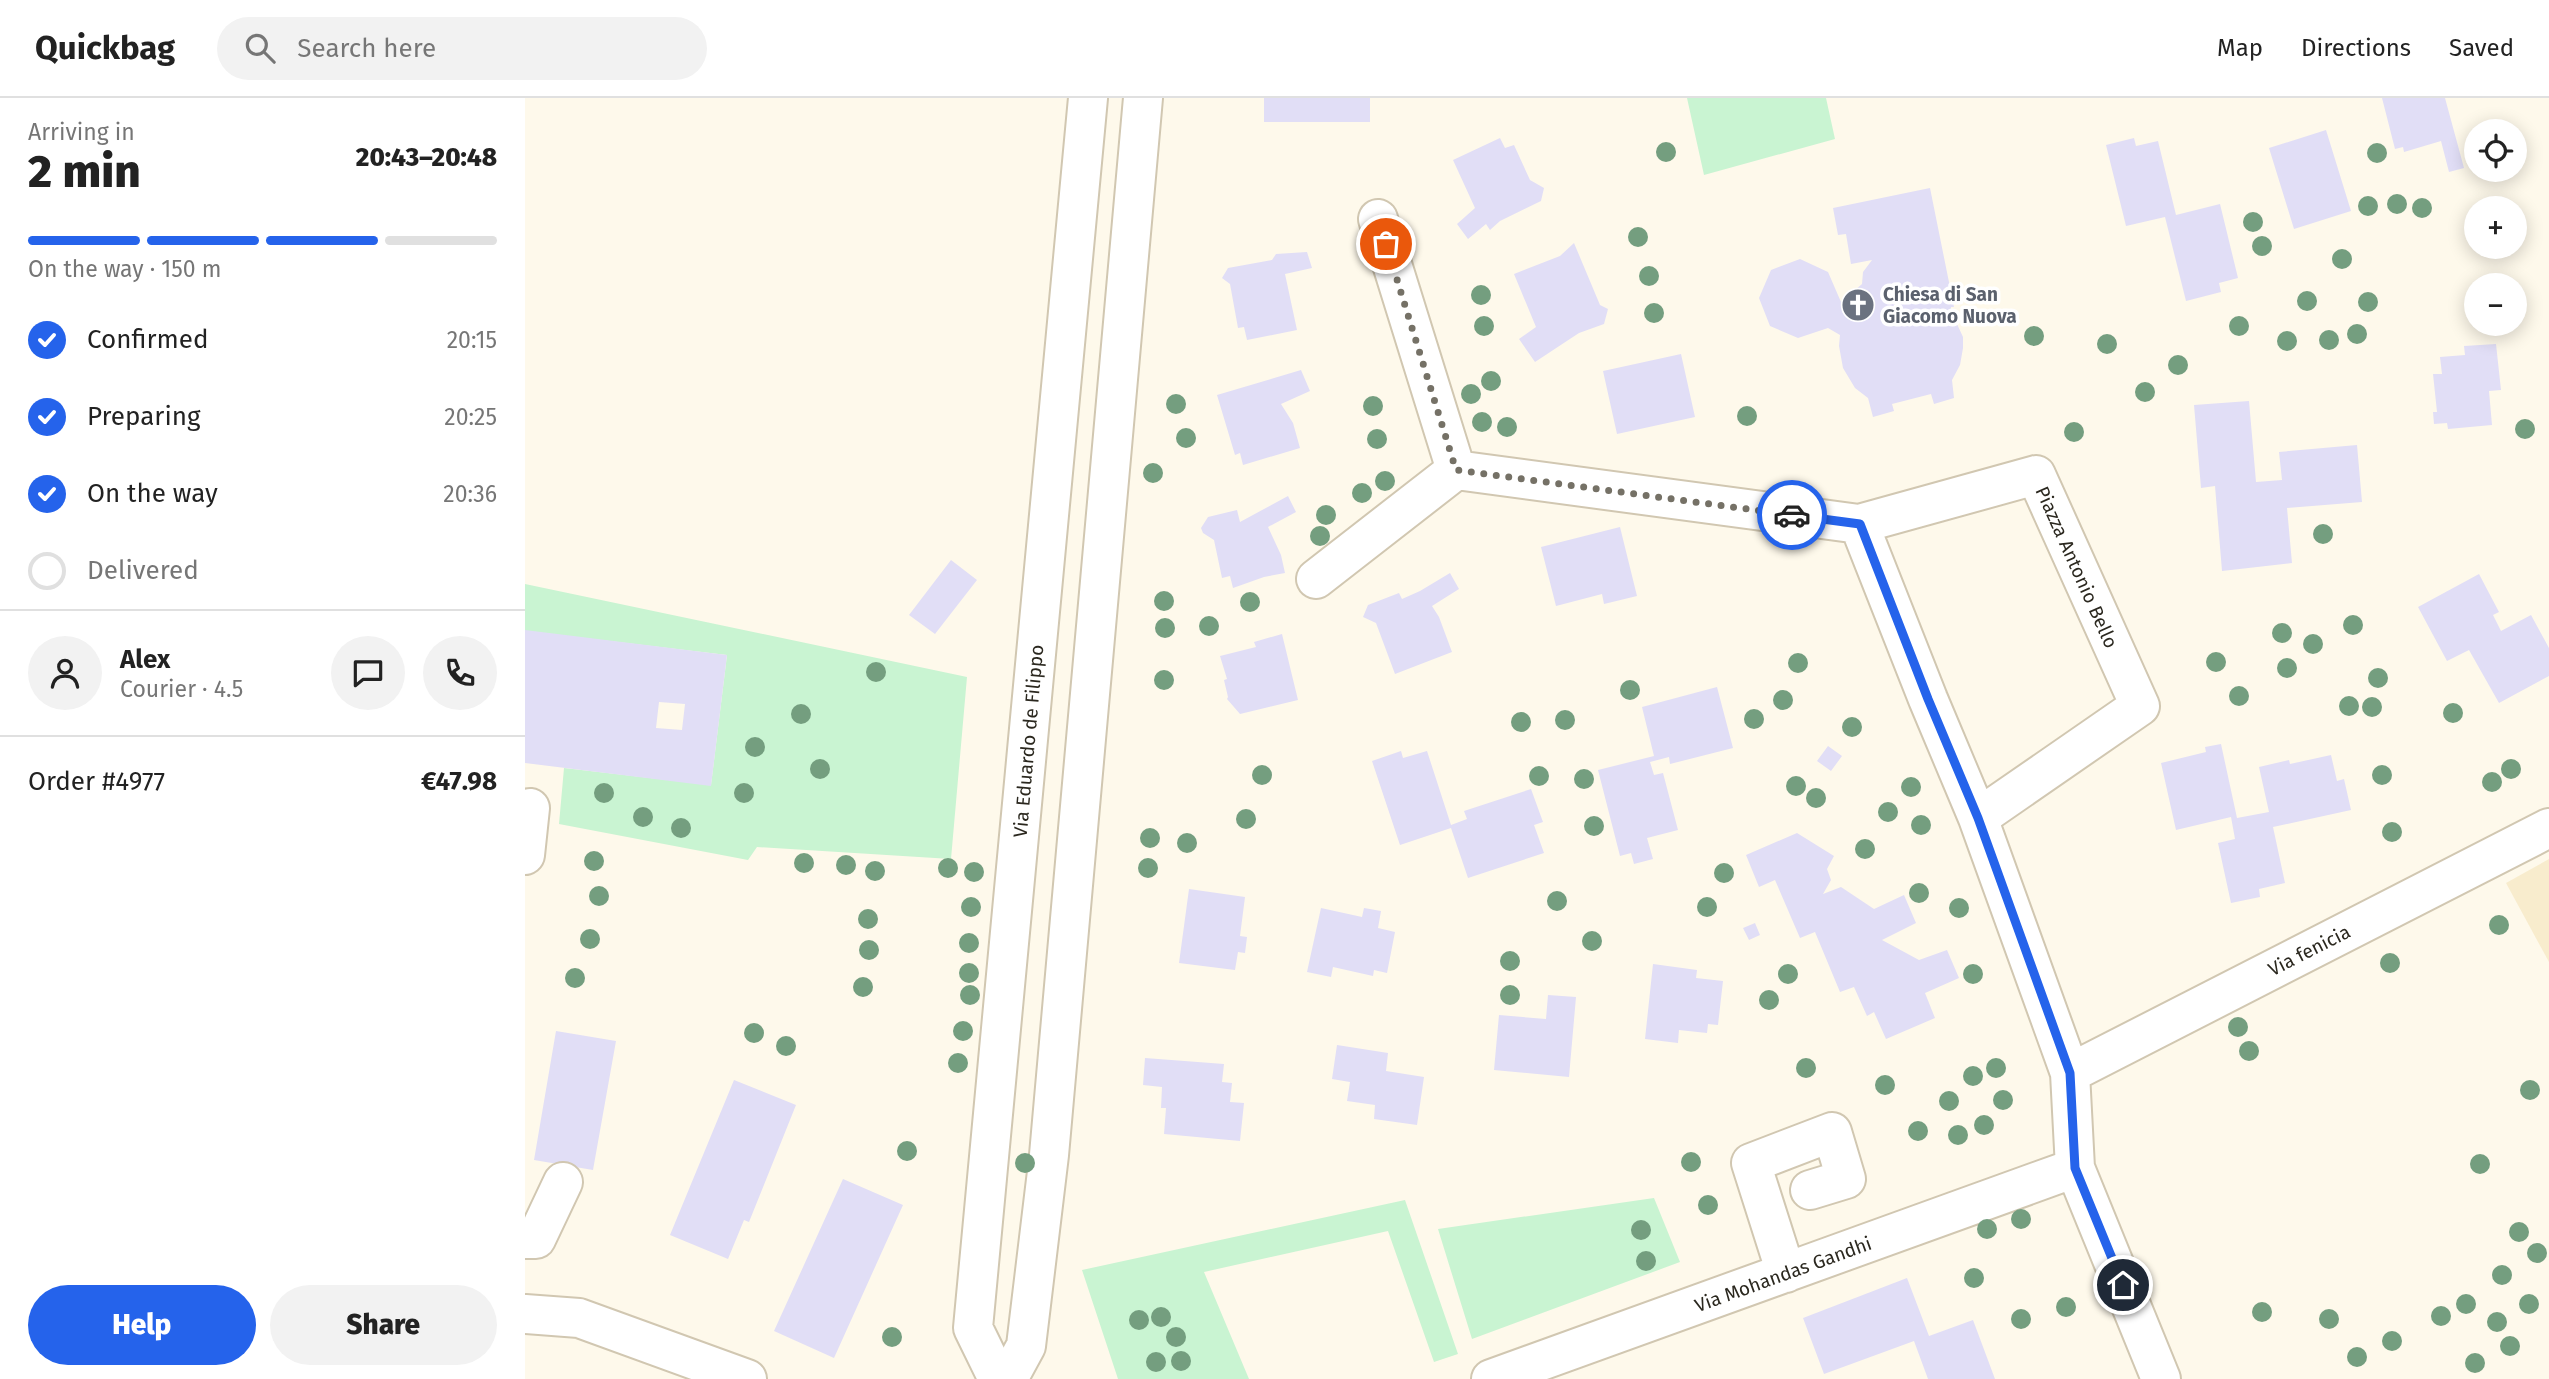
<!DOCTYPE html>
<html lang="en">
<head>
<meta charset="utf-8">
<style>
	body { margin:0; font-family:"Fira Sans",sans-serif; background:#f2f2f2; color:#222; height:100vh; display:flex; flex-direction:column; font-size:26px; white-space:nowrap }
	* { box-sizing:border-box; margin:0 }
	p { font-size:23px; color:#767676 }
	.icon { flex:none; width:38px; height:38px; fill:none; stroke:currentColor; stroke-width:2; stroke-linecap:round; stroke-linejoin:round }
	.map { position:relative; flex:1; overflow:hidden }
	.side { display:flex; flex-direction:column; background:#fff; width:525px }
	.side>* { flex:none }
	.tools { position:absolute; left:1939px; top:21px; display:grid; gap:14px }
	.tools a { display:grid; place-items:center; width:63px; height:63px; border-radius:50%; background:#fff; box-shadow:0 4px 18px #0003; font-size:35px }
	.pin { position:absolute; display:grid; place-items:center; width:60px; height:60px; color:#fff; margin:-30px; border:4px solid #fff; border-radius:50%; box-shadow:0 2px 7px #0007 }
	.courier { position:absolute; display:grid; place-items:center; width:70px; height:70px; margin:-35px; border:5px solid #2563eb; border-radius:50%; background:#fff; color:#222; box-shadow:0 2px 9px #0007 }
	.headline em { font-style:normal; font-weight:800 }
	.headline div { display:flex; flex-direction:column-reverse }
	.headline { display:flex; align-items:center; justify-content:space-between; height:119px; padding:0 28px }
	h1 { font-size:46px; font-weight:800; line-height:52px }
	.bar { display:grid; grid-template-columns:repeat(4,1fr); gap:10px 7px; align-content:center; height:84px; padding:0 28px }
	.bar i { height:9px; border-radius:5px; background:#e0e0e0 }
	.bar .selected { background:#2563eb }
	.bar p { grid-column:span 4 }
	.line { display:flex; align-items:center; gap:18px; padding:0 28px; border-top:2px solid #e0e0e0 }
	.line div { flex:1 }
	.round { display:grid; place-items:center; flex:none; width:74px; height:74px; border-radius:37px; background:#f2f2f2 }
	ol { padding:0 28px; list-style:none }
	li { display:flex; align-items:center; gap:21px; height:77px }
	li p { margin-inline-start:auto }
	li .icon { padding:7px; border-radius:50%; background:#2563eb; color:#fff; stroke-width:4 }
	li:last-child { color:#767676 }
	li i { width:38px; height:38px; border:4px solid #e0e0e0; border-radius:50% }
	.button { display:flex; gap:14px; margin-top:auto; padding:14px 28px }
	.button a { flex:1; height:80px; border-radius:42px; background:#2563eb; color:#fff; font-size:28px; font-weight:800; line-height:80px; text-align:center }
	.button a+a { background:#f2f2f2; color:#222 }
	header { display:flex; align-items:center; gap:42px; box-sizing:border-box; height:98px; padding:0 35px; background:#fff; border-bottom:2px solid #e0e0e0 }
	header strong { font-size:33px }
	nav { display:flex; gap:38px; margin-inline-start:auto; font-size:24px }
	.search { width:490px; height:63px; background:#f2f2f2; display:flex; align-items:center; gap:18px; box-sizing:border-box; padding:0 24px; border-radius:38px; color:#767676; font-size:26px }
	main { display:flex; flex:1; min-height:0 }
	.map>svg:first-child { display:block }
</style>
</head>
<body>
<header>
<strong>Quickbag</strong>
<div class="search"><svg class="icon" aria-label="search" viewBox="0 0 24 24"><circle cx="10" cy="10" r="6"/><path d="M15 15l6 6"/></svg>Search here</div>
<nav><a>Map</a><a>Directions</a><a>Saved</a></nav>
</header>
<main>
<section class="side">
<div class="headline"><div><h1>2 min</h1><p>Arriving in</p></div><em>20:43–20:48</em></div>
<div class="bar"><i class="selected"></i><i class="selected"></i><i class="selected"></i><i></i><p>On the way · 150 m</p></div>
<ol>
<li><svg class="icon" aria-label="check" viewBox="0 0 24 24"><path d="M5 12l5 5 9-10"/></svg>Confirmed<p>20:15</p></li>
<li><svg class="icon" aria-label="check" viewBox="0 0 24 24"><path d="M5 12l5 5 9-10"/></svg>Preparing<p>20:25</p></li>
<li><svg class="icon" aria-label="check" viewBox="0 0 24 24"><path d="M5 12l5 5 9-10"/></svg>On the way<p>20:36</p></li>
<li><i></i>Delivered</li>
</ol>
<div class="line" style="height:126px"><a class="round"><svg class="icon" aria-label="person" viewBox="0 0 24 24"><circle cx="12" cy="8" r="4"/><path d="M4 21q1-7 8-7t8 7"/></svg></a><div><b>Alex</b><p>Courier · 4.5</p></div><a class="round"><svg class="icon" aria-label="chat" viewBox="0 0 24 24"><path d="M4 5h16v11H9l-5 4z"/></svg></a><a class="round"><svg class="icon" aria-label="phone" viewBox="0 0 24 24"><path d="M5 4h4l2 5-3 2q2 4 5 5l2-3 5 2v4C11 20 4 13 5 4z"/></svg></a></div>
<div class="line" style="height:91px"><div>Order #4977</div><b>€47.98</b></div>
<div class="button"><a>Help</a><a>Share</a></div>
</section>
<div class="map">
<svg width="2024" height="1281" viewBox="0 0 2024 1281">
	<rect width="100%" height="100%" fill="#fef9eb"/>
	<path fill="#f8eccd" d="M 2024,761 L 2024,864 L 1981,785 Z"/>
	<path fill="#c9f4d2" d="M 1162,0 L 1301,0 L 1310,41 L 1179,77 Z
		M 0,486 L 442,579 L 426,761 L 232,749 L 223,762 L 34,726 L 39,670 L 186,687 L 202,557 L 0,533 Z
		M 1129,1100 L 1155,1164 L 947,1241 L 913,1131 Z
		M 880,1102 L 933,1256 L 909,1264 L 863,1133 L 679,1174 L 724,1281 L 593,1281 L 557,1172 Z"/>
	<path fill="#e1def6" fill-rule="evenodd" d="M 739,0 L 845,0 L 845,24 L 739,24 Z
		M 1857,0 L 1920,0 L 1939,70 L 1924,74 L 1916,43 L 1879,54 L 1878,49 L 1870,51 Z
		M 1801,32 L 1826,113 L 1769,131 L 1744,50 Z
		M 975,40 L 980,50 L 989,47 L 1005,82 L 1019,90 L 1016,103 L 975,123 L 965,132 L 961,126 L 943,141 L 932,126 L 950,110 L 928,62 Z
		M 1609,40 L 1611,48 L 1633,43 L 1651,117 L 1695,106 L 1713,180 L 1694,185 L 1696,194 L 1661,203 L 1640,119 L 1601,128 L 1581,47 Z
		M 1405,90 L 1429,209 L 1426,209 L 1426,213 L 1438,239 L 1438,250 L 1435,267 L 1427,282 L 1429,300 L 1409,306 L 1406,296 L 1367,306 L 1369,313 L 1348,319 L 1343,300 L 1330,290 L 1318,270 L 1314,248 L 1315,237 L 1303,230 L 1273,240 L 1245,228 L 1234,200 L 1246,172 L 1275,161 L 1303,174 L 1316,204 L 1337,186 L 1338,174 L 1347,162 L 1326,166 L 1321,136 L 1313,137 L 1308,110 Z
		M 1049,145 L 1075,207 L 1083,211 L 1079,226 L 1054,235 L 1010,264 L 994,241 L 1011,229 L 989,176 L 1035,158 Z
		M 782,154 L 787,170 L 760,176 L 772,232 L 722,242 L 719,229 L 713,230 L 705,186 L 697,180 L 703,170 L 747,162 L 751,156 Z
		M 1971,246 L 1976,292 L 1964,293 L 1967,327 L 1923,331 L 1922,325 L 1909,326 L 1908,314 L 1912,314 L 1908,276 L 1917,276 L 1915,259 L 1940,257 L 1939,248 Z
		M 1156,256 L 1170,319 L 1092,336 L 1078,273 Z
		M 776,272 L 785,293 L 756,306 L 768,325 L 775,350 L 718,367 L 715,355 L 710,357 L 692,297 Z
		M 1724,303 L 1731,384 L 1757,382 L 1754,354 L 1832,347 L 1837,404 L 1762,410 L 1767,465 L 1697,473 L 1690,388 L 1676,390 L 1669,307 Z
		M 763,398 L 771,414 L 743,429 L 756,457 L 760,475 L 739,479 L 708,490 L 705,478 L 697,480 L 689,442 L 678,435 L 676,430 L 683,419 L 712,412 L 715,424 Z
		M 1095,429 L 1112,498 L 1079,506 L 1077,496 L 1031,508 L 1016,449 Z
		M 426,462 L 452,482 L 410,536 L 384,517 Z
		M 925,475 L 934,491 L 907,508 L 914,519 L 927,554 L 870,576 L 851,525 L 838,519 L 843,507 L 874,495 L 877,501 L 895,493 Z
		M 1954,476 L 1974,514 L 1968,517 L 1976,533 L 2006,517 L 2024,550 L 2024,578 L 1974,605 L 1944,552 L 1922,563 L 1893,509 Z
		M 0,532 L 202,557 L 186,688 L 0,665 ZM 134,604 L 160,606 L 157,632 L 131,630 Z
		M 757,536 L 773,602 L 715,616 L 702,601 L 703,599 L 699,582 L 702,581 L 695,558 L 731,549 L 729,544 Z
		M 1192,589 L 1208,650 L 1145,666 L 1144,659 L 1125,664 L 1129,677 L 1138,675 L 1153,732 L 1122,740 L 1128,761 L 1109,766 L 1106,755 L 1095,758 L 1073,672 L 1129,658 L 1117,609 Z
		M 1696,646 L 1712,720 L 1744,714 L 1734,669 L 1764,662 L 1765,666 L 1806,657 L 1812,683 L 1819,681 L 1826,712 L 1748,729 L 1760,785 L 1734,791 L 1735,799 L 1706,805 L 1693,745 L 1710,741 L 1706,719 L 1651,732 L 1636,665 L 1681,654 L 1680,649 Z
		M 1303,648 L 1317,658 L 1306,673 L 1292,663 Z
		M 876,653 L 878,660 L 902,653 L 926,727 L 942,721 L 939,713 L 1006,691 L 1018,724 L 1009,727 L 1019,755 L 943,780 L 926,730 L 875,747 L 847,663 Z
		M 1272,735 L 1309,758 L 1302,771 L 1306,782 L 1298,796 L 1316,789 L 1349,811 L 1379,797 L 1391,825 L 1357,842 L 1394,862 L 1422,852 L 1434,880 L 1400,895 L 1410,920 L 1361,941 L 1349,914 L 1342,918 L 1329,889 L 1315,894 L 1290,834 L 1275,840 L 1250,782 L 1234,789 L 1221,757 Z
		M 664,791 L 720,799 L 715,838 L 722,839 L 720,855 L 713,854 L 710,872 L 654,865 Z
		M 796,810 L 837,819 L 839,810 L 856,813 L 853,830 L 870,834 L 862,875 L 849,872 L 848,878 L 808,869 L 806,879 L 782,874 Z
		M 1230,825 L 1235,837 L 1224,842 L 1218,830 Z
		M 1128,866 L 1172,872 L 1171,880 L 1198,883 L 1193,927 L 1183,926 L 1182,935 L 1154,932 L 1153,945 L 1120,941 Z
		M 1023,897 L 1051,899 L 1044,979 L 969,972 L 974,917 L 1021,921 Z
		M 31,933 L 91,943 L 68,1072 L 9,1062 Z
		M 812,947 L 863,955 L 861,973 L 899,979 L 892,1027 L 849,1021 L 850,1007 L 822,1003 L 825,984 L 807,981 Z
		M 620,960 L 699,966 L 697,984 L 707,985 L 705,1004 L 719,1005 L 715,1043 L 639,1036 L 641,1010 L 636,1010 L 637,989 L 618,987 Z
		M 209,982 L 271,1007 L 224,1124 L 219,1122 L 203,1161 L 145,1137 Z
		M 318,1081 L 378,1107 L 309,1260 L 249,1233 Z
		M 1382,1180 L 1404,1238 L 1448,1222 L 1470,1281 L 1403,1281 L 1389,1243 L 1299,1276 L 1278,1220 Z"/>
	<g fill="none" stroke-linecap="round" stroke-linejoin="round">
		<defs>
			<path id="minor" d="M 853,121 L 931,372 L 1334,426
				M 791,481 L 931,372
				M 1453,720 L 1615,608 L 1511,377 L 1334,426 L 1403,601 L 1453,720 L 1545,975 L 1550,1070 L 1636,1281
				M 0,757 L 5,710
				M 1545,975 L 2024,730
				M 0,1141 L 11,1141 L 38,1084
				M 1261,1175 L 1226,1065 L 1307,1034 L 1321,1081 L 1285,1092
				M 0,1216 L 54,1220 L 222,1281
				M 473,1281 L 448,1230 L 563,0
				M 483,1281 L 501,1248 L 524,1057 L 618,0
				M 966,1281 L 1550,1070"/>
		</defs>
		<use href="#minor" stroke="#d1c7b1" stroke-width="42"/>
		<use href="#minor" stroke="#fff" stroke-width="38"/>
	</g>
	<g fill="#749e7f">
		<circle cx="1141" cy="54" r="10"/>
		<circle cx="1852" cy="55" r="10"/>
		<circle cx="1872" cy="106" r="10"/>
		<circle cx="1843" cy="108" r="10"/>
		<circle cx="1897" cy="110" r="10"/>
		<circle cx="1728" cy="124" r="10"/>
		<circle cx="1113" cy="139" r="10"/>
		<circle cx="1737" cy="148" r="10"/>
		<circle cx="1817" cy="161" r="10"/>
		<circle cx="1124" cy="178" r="10"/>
		<circle cx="956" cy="197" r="10"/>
		<circle cx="1782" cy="203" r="10"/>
		<circle cx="1843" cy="204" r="10"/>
		<circle cx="1129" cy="215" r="10"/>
		<circle cx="959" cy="228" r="10"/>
		<circle cx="1714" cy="228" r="10"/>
		<circle cx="1832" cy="236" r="10"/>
		<circle cx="1509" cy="238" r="10"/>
		<circle cx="1804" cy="242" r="10"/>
		<circle cx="1762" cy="243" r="10"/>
		<circle cx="1582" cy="246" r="10"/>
		<circle cx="1653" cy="267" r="10"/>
		<circle cx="966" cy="283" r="10"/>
		<circle cx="1620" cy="294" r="10"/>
		<circle cx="946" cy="296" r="10"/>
		<circle cx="651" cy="306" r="10"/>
		<circle cx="848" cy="308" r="10"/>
		<circle cx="1222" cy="318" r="10"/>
		<circle cx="957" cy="324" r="10"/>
		<circle cx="982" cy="329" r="10"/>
		<circle cx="2000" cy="331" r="10"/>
		<circle cx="1549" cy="334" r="10"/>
		<circle cx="661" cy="340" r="10"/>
		<circle cx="852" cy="341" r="10"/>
		<circle cx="628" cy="375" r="10"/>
		<circle cx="860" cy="383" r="10"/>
		<circle cx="837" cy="395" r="10"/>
		<circle cx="801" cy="417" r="10"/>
		<circle cx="1798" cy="436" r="10"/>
		<circle cx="795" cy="438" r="10"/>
		<circle cx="639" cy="503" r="10"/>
		<circle cx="725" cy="504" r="10"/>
		<circle cx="1828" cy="527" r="10"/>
		<circle cx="684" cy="528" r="10"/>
		<circle cx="640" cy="530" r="10"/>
		<circle cx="1757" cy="535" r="10"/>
		<circle cx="1788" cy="546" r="10"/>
		<circle cx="1691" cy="564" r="10"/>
		<circle cx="1273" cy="565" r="10"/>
		<circle cx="1762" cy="570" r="10"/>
		<circle cx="351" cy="574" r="10"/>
		<circle cx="1853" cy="580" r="10"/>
		<circle cx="639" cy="582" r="10"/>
		<circle cx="1105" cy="592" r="10"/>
		<circle cx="1714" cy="598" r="10"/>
		<circle cx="1258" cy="602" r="10"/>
		<circle cx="1824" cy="608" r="10"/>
		<circle cx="1847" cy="609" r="10"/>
		<circle cx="1928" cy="615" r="10"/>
		<circle cx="276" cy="616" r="10"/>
		<circle cx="1229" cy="621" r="10"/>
		<circle cx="1040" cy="622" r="10"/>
		<circle cx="996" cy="624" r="10"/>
		<circle cx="1327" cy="629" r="10"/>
		<circle cx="230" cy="649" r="10"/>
		<circle cx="295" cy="671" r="10"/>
		<circle cx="1986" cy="671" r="10"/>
		<circle cx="737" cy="677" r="10"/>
		<circle cx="1857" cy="677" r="10"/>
		<circle cx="1014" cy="678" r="10"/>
		<circle cx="1059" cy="681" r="10"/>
		<circle cx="1967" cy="684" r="10"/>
		<circle cx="1271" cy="688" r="10"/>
		<circle cx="1386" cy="689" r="10"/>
		<circle cx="79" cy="695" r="10"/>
		<circle cx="219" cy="695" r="10"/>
		<circle cx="1291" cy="700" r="10"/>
		<circle cx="1363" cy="714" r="10"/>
		<circle cx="118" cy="719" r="10"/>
		<circle cx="721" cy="721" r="10"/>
		<circle cx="1396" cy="727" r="10"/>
		<circle cx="1069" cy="728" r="10"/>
		<circle cx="156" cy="730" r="10"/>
		<circle cx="1867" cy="734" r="10"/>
		<circle cx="625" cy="740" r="10"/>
		<circle cx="662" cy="745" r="10"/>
		<circle cx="1340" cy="751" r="10"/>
		<circle cx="69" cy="763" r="10"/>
		<circle cx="279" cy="765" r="10"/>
		<circle cx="321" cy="767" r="10"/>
		<circle cx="423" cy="770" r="10"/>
		<circle cx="623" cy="770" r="10"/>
		<circle cx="350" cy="773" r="10"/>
		<circle cx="449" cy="774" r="10"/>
		<circle cx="1199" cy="775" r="10"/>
		<circle cx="1394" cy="795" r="10"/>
		<circle cx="74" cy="798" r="10"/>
		<circle cx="1032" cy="803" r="10"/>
		<circle cx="446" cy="809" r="10"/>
		<circle cx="1182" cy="809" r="10"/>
		<circle cx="1434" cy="810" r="10"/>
		<circle cx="343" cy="821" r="10"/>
		<circle cx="1974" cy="827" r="10"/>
		<circle cx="65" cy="841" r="10"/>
		<circle cx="1067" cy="843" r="10"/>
		<circle cx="444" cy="845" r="10"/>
		<circle cx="344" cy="852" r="10"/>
		<circle cx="985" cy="863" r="10"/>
		<circle cx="1865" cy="865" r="10"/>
		<circle cx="444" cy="875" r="10"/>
		<circle cx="1263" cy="876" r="10"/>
		<circle cx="1448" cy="876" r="10"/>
		<circle cx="50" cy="880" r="10"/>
		<circle cx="338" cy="889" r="10"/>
		<circle cx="445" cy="897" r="10"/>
		<circle cx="985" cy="897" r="10"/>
		<circle cx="1244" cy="902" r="10"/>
		<circle cx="1713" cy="929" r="10"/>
		<circle cx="438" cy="933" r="10"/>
		<circle cx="229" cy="935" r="10"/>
		<circle cx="261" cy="948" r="10"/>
		<circle cx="1724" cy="953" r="10"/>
		<circle cx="433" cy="965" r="10"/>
		<circle cx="1281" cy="970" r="10"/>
		<circle cx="1471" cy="970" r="10"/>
		<circle cx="1448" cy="978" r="10"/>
		<circle cx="1360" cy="987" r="10"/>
		<circle cx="2005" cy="992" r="10"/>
		<circle cx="1478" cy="1002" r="10"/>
		<circle cx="1424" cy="1003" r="10"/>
		<circle cx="1459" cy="1027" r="10"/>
		<circle cx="1393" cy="1033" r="10"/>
		<circle cx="1433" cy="1037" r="10"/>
		<circle cx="382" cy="1053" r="10"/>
		<circle cx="1166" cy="1064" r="10"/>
		<circle cx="500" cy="1065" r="10"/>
		<circle cx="1955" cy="1066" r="10"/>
		<circle cx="1183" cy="1107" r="10"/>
		<circle cx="1496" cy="1121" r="10"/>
		<circle cx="1462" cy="1131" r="10"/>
		<circle cx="1116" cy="1132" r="10"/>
		<circle cx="1994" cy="1134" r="10"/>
		<circle cx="2012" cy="1155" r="10"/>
		<circle cx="1121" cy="1163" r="10"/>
		<circle cx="1977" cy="1177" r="10"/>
		<circle cx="1449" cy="1180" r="10"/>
		<circle cx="1941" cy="1206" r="10"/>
		<circle cx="2004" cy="1206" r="10"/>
		<circle cx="1541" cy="1209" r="10"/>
		<circle cx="1737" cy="1214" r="10"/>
		<circle cx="1916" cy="1218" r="10"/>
		<circle cx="636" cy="1219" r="10"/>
		<circle cx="1496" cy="1221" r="10"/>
		<circle cx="1804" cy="1221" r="10"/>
		<circle cx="614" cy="1222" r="10"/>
		<circle cx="1972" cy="1224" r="10"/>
		<circle cx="367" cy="1239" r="10"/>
		<circle cx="651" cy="1239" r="10"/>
		<circle cx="1867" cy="1243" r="10"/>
		<circle cx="1985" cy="1248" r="10"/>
		<circle cx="1832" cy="1259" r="10"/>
		<circle cx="656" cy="1263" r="10"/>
		<circle cx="631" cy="1264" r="10"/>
		<circle cx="1950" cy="1265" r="10"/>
	</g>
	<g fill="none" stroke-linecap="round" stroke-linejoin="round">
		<path stroke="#757166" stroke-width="7" stroke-dasharray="0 12.6" d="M 861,146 L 931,372 L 1267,417"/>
		<path stroke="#2563eb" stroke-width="9" d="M 1267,417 L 1335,426 L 1403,601 L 1453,720 L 1545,975 L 1550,1070 L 1598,1187"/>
	</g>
	<defs>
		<symbol id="church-disc" viewBox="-11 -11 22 22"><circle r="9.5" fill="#6b7280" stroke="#fff"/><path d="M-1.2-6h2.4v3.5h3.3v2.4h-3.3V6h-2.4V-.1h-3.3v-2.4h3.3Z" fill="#fff"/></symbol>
	</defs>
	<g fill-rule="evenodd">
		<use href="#church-disc" x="1314" y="188" width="38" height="38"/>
	</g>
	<g text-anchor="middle" stroke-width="7" stroke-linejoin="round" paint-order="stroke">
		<g font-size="19" font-weight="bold" fill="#5b616d" stroke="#fff" text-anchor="start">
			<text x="1358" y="203">Chiesa di San<tspan x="1358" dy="22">Giacomo Nuova</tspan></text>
		</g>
		<g font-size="19" fill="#2b281f" stroke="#fff">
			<text transform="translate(1552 469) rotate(66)" y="7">Piazza Antonio Bello</text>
			<text transform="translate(503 643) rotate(-85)" y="7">Via Eduardo de Filippo</text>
			<text transform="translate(1784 852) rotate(-27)" y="7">Via fenicia</text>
			<text transform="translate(1258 1176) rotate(-20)" y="7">Via Mohandas Gandhi</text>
		</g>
	</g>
</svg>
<div class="tools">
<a><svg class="icon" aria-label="locate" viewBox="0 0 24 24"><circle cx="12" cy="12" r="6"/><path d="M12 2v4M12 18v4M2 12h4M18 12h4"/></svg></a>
<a>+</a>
<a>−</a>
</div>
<div class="pin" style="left:861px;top:146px;background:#ea580c"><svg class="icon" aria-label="bag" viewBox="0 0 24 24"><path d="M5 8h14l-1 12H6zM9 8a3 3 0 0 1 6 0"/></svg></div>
<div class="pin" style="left:1598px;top:1187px;background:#1f2937"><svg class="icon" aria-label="home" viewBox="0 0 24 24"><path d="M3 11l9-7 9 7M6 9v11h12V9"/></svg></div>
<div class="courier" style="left:1267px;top:417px"><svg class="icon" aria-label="car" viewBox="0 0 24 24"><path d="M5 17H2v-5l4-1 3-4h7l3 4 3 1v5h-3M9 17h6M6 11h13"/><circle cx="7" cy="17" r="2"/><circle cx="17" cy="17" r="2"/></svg></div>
</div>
</main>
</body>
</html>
